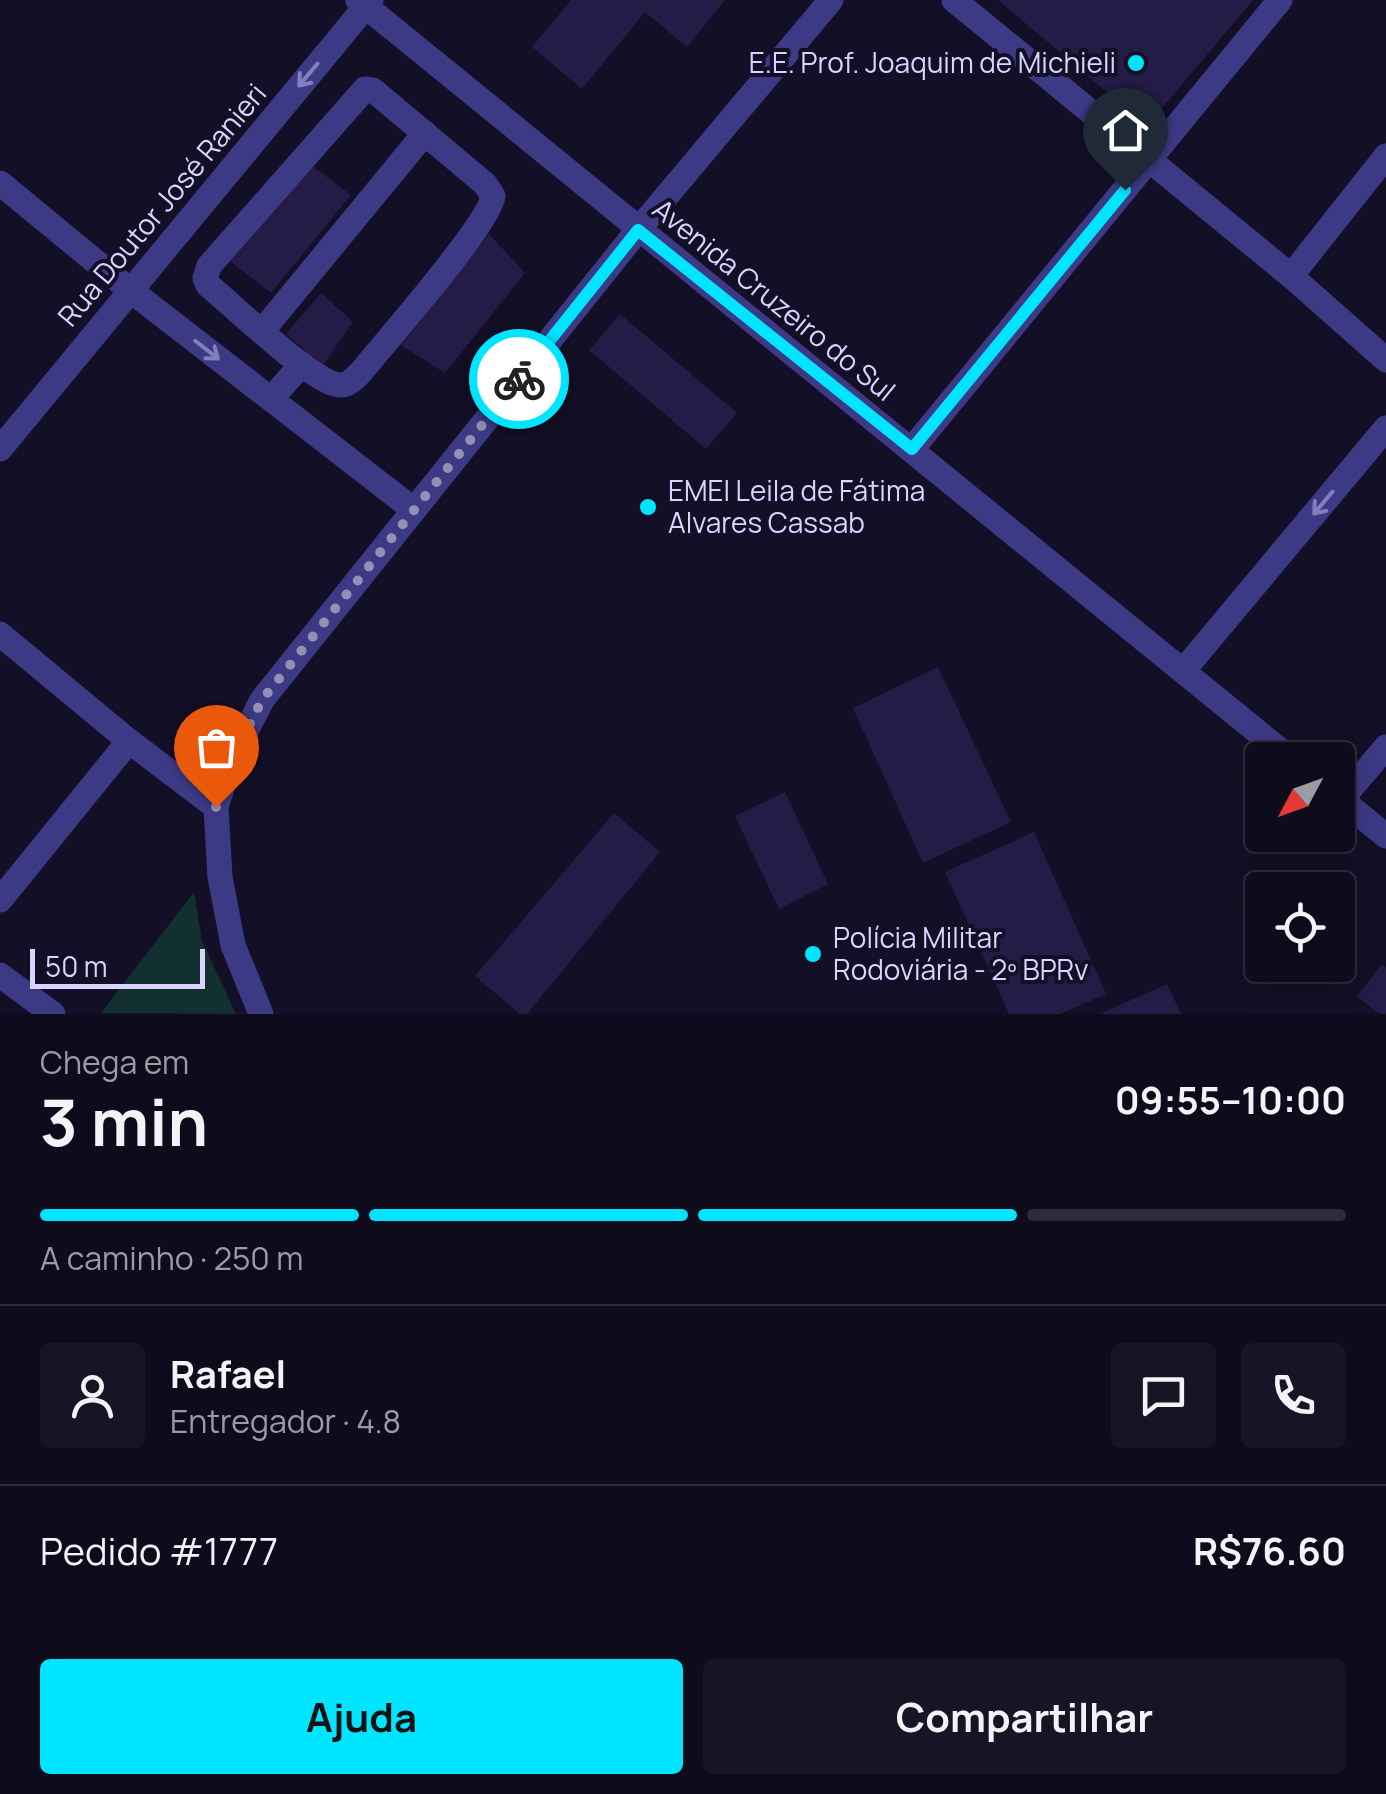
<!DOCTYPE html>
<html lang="pt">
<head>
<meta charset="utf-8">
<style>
	body { margin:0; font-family:Manrope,sans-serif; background:#171425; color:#f1f3f6; height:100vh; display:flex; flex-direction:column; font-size:38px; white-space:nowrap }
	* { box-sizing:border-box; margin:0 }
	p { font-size:32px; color:#9b9ba3 }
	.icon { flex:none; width:55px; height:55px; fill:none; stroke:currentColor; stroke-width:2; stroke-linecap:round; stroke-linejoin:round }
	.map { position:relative; height:1014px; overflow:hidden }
	.details { display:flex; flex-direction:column; background:#0e0b1c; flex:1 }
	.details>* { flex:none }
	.needle { width:65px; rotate:229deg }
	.fabs { position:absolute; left:1245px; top:742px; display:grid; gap:20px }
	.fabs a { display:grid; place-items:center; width:110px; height:110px; border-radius:10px; background:#0e0b1c; box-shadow:0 5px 25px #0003,0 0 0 2px #2e2b3b; font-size:50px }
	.scale { position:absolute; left:30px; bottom:25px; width:175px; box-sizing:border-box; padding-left:10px; border:5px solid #d9d4ff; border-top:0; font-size:28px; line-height:35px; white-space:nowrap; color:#d9d4ff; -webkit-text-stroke:8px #130f26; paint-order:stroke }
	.pin { position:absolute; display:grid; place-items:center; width:85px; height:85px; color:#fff; margin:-102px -42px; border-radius:50% 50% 50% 0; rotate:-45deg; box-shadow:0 0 10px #0007 }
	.pin .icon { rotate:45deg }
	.courier { position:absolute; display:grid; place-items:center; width:100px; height:100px; margin:-50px; border:8px solid #00e5ff; border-radius:50%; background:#fff; color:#222; box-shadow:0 2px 12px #0007 }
	.overview em { font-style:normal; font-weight:700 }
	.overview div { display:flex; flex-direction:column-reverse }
	.overview { display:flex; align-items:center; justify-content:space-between; height:170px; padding:0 40px }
	h1 { font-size:65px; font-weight:700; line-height:75px }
	.bar { display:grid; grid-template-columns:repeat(4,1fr); gap:15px 10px; align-content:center; height:120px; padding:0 40px }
	.bar i { height:12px; border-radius:8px; background:#2e2b3b }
	.bar .active { background:#00e5ff }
	.bar p { grid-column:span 4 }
	.line { display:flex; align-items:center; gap:25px; padding:0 40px; border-top:2px solid #2e2b3b }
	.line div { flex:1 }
	.round { display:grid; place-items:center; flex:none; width:105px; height:105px; border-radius:10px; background:#171425 }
	.cta { display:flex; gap:20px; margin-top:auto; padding:20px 40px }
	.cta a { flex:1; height:115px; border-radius:10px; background:#00e5ff; color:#111; font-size:40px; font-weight:700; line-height:115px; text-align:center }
	.cta a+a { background:#171425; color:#f1f3f6 }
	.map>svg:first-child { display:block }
</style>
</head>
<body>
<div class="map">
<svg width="1386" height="1014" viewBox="0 0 1386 1014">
	<rect width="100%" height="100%" fill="#130f26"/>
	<path fill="#12302f" d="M 194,892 L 202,941 L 236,1014 L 101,1013 Z"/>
	<path fill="#241b47" d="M 571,0 L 725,0 L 687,47 L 645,12 L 582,89 L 532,47 Z
		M 998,0 L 1253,0 L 1147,126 Z
		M 307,162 L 351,195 L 271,293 L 226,258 Z
		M 489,234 L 525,273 L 445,373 L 401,345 Z
		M 321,293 L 353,322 L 323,365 L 286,334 Z
		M 620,314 L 737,413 L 706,449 L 589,350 Z
		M 938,667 L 1011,822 L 923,863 L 853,708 Z
		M 785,792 L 828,884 L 779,909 L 735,816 Z
		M 614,813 L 660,852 L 527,1014 L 520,1014 L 475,976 Z
		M 1034,832 L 1106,994 L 1060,1014 L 1009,1014 L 945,872 Z
		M 1382,964 L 1386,968 L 1386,1014 L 1379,1014 L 1357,996 Z
		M 1167,984 L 1181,1014 L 1100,1014 Z"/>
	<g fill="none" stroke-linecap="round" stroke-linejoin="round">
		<path stroke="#3d3a85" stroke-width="25" d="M 358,0 L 1292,760
			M 954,0 L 1291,276 L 1386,360
			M 365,89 L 373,90 L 485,184 L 493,196 C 489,225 386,341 361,372 C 353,380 346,388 334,384 C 303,373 237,309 208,285 L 205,278 L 209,266 Z
			M 0,183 L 130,290 L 414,510
			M 1291,276 L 1386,156
			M 263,330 L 425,133
			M 271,399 L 302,364
			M 0,449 L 371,0
			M 912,449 L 1280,0
			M 0,634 L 129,741 L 216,807
			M 1183,671 L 1386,428
			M 1338,797 L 1386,836
			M 1341,800 L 1386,747
			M 0,900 L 129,741
			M 0,975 L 53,1014
			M 261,1014 L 233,945 L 220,877 L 216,807 L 231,761 L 262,700 L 638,230 L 831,0"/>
	</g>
	<defs><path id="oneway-shaft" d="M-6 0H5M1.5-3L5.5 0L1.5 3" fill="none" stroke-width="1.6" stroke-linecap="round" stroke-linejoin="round" transform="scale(2.5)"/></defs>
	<g stroke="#837fbc">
		<use href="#oneway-shaft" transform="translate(308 75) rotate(130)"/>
		<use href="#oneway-shaft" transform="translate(207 350) rotate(38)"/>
		<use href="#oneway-shaft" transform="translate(1323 503) rotate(130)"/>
	</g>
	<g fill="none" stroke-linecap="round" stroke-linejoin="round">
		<path stroke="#948fb3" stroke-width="10" stroke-dasharray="0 18" d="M 216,807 L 231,761 L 262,700 L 519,379"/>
		<path stroke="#00e5ff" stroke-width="12" d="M 519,379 L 638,230 L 912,449 L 1125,190"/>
	</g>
	<g fill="#00e5ff" stroke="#130f26" stroke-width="4">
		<circle cx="1136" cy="63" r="10"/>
		<circle cx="648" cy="507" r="10"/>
		<circle cx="813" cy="954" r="10"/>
	</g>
	<g text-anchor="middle" stroke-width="8" stroke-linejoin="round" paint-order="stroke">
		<g font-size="28" fill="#d9d4ff" stroke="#130f26" text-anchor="start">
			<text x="1116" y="73" text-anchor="end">E.E. Prof. Joaquim de Michieli</text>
			<text x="668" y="501">EMEI Leila de Fátima<tspan x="668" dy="32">Alvares Cassab</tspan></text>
			<text x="833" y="948">Polícia Militar<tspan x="833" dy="32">Rodoviária - 2º BPRv</tspan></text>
		</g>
		<g font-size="28" fill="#d9d4ff" stroke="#130f26">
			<text transform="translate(162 205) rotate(-50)" y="10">Rua Doutor José Ranieri</text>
			<text transform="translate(774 300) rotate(39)" y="10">Avenida Cruzeiro do Sul</text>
		</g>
	</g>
</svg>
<div class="fabs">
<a><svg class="needle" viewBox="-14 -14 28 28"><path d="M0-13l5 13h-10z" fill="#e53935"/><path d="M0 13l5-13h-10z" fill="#9b9ba3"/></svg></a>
<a><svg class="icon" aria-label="locate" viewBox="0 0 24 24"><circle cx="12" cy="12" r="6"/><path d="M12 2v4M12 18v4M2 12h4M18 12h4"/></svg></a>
</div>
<div class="scale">50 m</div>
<div class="pin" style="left:216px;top:807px;background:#ea580c"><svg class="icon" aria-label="bag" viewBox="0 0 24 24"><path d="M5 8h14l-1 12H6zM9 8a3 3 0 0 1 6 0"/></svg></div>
<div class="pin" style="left:1125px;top:190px;background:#1f2937"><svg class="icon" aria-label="home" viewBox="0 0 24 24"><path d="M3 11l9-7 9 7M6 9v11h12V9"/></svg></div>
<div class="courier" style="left:519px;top:379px"><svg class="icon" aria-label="bike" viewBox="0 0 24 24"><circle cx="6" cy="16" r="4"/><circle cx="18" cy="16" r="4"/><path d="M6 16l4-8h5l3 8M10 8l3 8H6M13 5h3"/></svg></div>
</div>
<section class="details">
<div class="overview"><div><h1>3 min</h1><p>Chega em</p></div><em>09:55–10:00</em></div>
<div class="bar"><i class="active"></i><i class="active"></i><i class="active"></i><i></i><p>A caminho · 250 m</p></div>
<div class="line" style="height:180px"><a class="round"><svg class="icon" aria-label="person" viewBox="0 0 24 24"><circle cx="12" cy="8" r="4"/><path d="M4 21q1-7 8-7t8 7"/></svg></a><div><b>Rafael</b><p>Entregador · 4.8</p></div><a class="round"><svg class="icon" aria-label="chat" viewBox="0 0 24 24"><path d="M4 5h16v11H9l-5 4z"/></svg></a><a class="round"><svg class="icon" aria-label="phone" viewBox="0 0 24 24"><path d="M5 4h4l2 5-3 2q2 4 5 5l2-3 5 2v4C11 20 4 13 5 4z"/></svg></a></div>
<div class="line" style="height:130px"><div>Pedido #1777</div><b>R$76.60</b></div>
<div class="cta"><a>Ajuda</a><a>Compartilhar</a></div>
</section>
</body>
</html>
